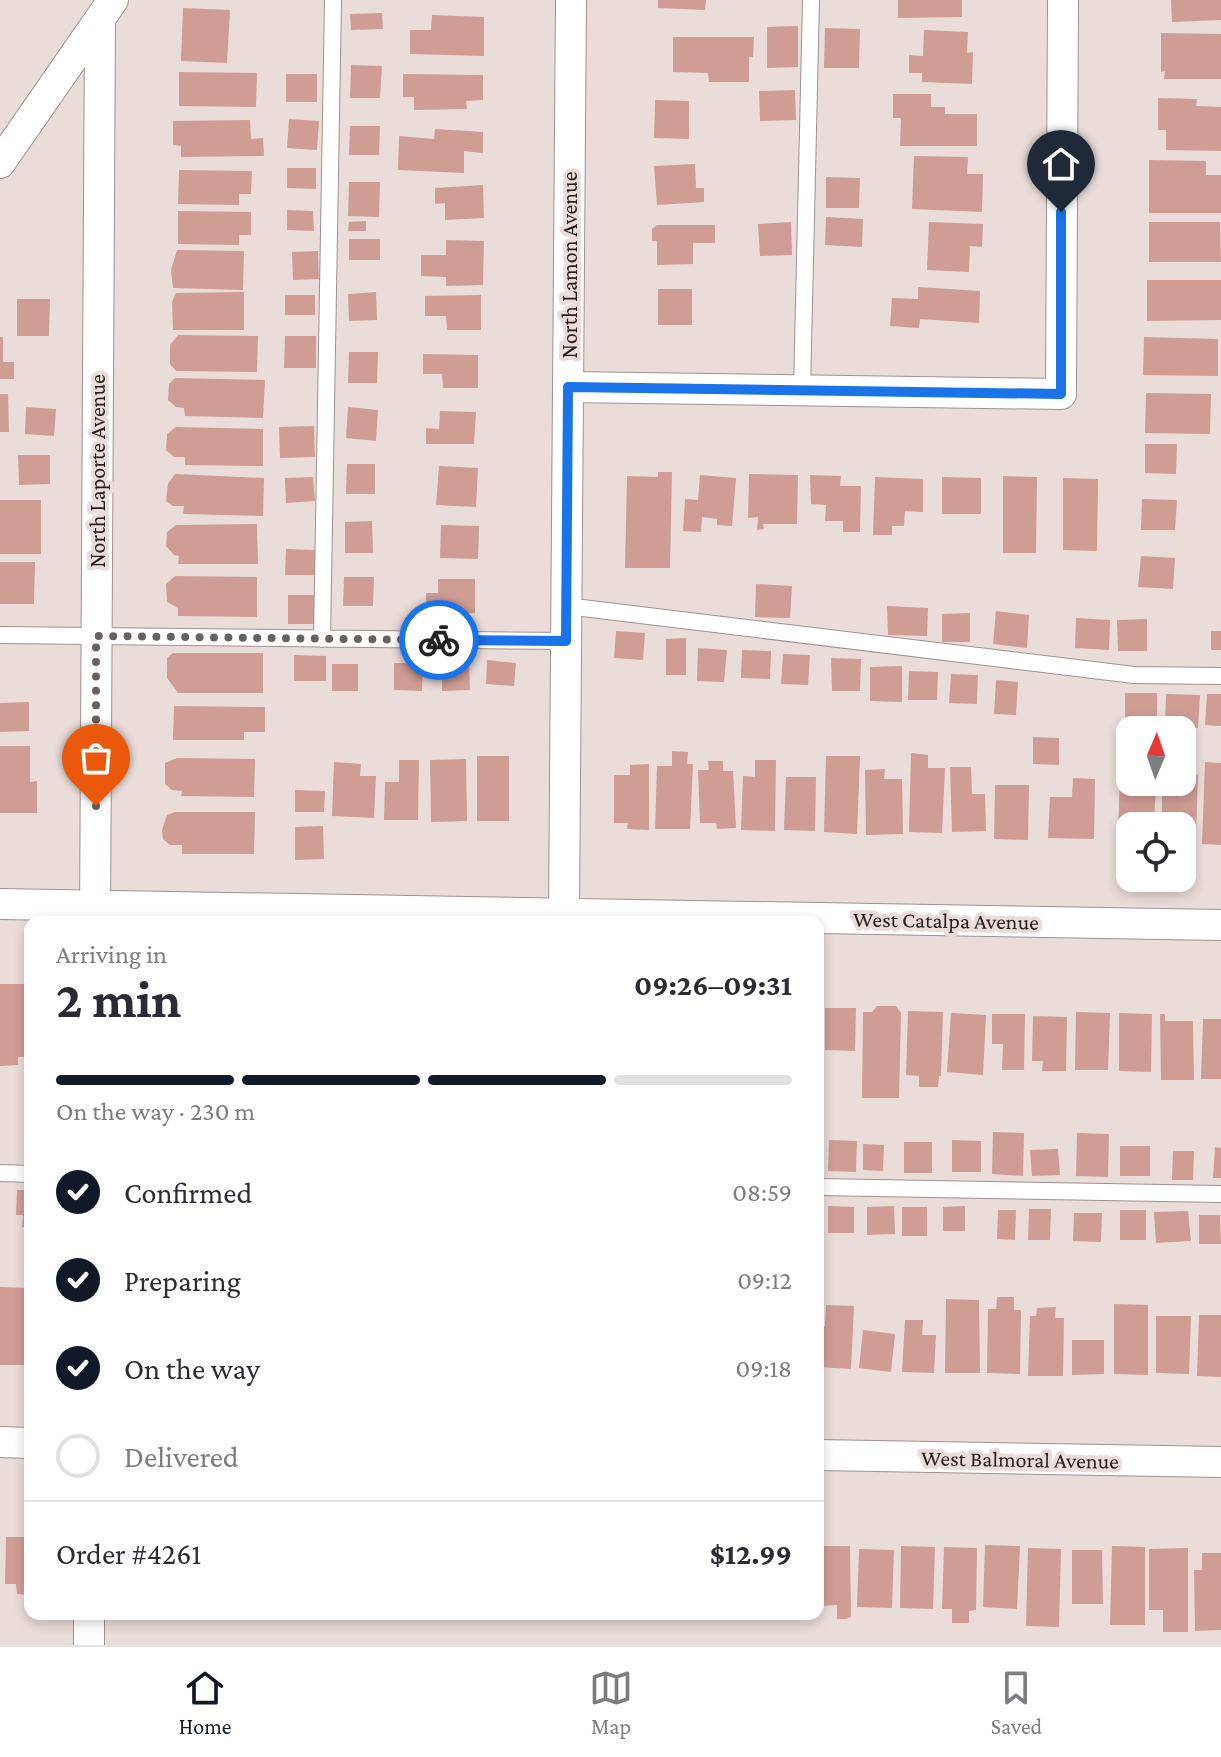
<!DOCTYPE html>
<html lang="en">
<head>
<meta charset="utf-8">
<style>
	body { margin:0; font-family:"Crimson Pro",serif; background:#f7f7f7; color:#2b2b33; height:100vh; display:flex; flex-direction:column; font-size:30px; white-space:nowrap }
	* { box-sizing:border-box; margin:0 }
	p { font-size:26px; color:#7c7c81 }
	.icon { flex:none; width:44px; height:44px; fill:none; stroke:currentColor; stroke-width:2; stroke-linecap:round; stroke-linejoin:round }
	.map { position:relative; flex:1; overflow:hidden }
	.side { position:absolute; left:24px; top:916px; width:800px; height:704px; display:flex; flex-direction:column; background:#fff; border-radius:16px; box-shadow:0 4px 12px #0003 }
	.side>* { flex:none }
	.needle { width:52px; rotate:2deg }
	.tools { position:absolute; left:1116px; top:716px; display:grid; gap:16px }
	.tools a { display:grid; place-items:center; width:80px; height:80px; border-radius:16px; background:#fff; box-shadow:0 4px 12px #0003; font-size:40px }
	.pin { position:absolute; display:grid; place-items:center; width:68px; height:68px; color:#fff; margin:-82px -34px; border-radius:50% 50% 50% 0; rotate:-45deg; box-shadow:0 0 8px #0007 }
	.pin .icon { rotate:45deg }
	.courier { position:absolute; display:grid; place-items:center; width:80px; height:80px; margin:-40px; border:6px solid #1a73e8; border-radius:50%; background:#fff; color:#222; box-shadow:0 2px 10px #0007 }
	.overview em { font-style:normal; font-weight:700 }
	.overview div { display:flex; flex-direction:column-reverse }
	.overview { display:flex; align-items:center; justify-content:space-between; height:136px; padding:0 32px }
	h1 { font-size:52px; font-weight:700; line-height:60px }
	.bar { display:grid; grid-template-columns:repeat(4,1fr); gap:12px 8px; align-content:center; height:96px; padding:0 32px }
	.bar i { height:10px; border-radius:6px; background:#e1e1e2 }
	.bar .selected { background:#111827 }
	.bar p { grid-column:span 4 }
	.line { display:flex; align-items:center; gap:20px; padding:0 32px; border-top:2px solid #e1e1e2 }
	.line div { flex:1 }
	ol { padding:0 32px; list-style:none }
	li { display:flex; align-items:center; gap:24px; height:88px }
	li p { margin-inline-start:auto }
	li .icon { padding:8px; border-radius:50%; background:#111827; color:#fff; stroke-width:4 }
	li:last-child { color:#7c7c81 }
	li i { width:44px; height:44px; border:4px solid #e1e1e2; border-radius:50% }
	.tab-bar { display:flex; justify-content:space-around; align-items:center; height:112px; border-top:2px solid #e1e1e2; background:#fff; font-size:22px; color:#7c7c81 }
	.tab-bar a { display:grid; justify-items:center; gap:4px }
	.tab-bar .selected { color:#111827 }
	.map>svg:first-child { display:block }
</style>
</head>
<body>
<div class="map">
<svg width="1221" height="1645" viewBox="0 0 1221 1645">
	<rect width="100%" height="100%" fill="#eadcd9"/>
	<path fill="#d09d94" d="M 658,0 L 706,0 L 705,10 L 658,8 Z
		M 898,0 L 962,0 L 962,17 L 898,18 Z
		M 1171,0 L 1221,0 L 1221,20 L 1172,22 Z
		M 183,8 L 230,10 L 227,63 L 181,61 Z
		M 382,13 L 383,29 L 351,30 L 350,14 Z
		M 432,15 L 484,17 L 484,56 L 410,54 L 410,30 L 431,30 Z
		M 798,26 L 798,67 L 767,68 L 767,27 Z
		M 825,28 L 860,29 L 859,68 L 824,68 Z
		M 924,30 L 968,32 L 967,53 L 973,52 L 972,84 L 922,82 L 922,73 L 909,73 L 909,55 L 923,56 Z
		M 1161,33 L 1221,34 L 1221,79 L 1164,79 L 1165,71 L 1161,72 Z
		M 673,37 L 754,37 L 753,57 L 749,57 L 749,82 L 709,82 L 708,73 L 673,72 Z
		M 351,65 L 382,66 L 380,98 L 350,98 Z
		M 179,72 L 257,73 L 256,107 L 179,106 Z
		M 286,74 L 317,74 L 317,102 L 286,102 Z
		M 403,74 L 483,75 L 483,100 L 466,101 L 467,109 L 414,110 L 414,97 L 403,97 Z
		M 795,90 L 796,120 L 760,121 L 759,91 Z
		M 893,94 L 931,94 L 931,107 L 945,107 L 945,114 L 977,114 L 977,146 L 900,146 L 901,118 L 893,118 Z
		M 1158,98 L 1197,99 L 1196,106 L 1221,107 L 1221,151 L 1166,150 L 1166,130 L 1158,130 Z
		M 655,100 L 689,101 L 689,139 L 654,138 Z
		M 289,119 L 319,121 L 317,150 L 287,148 Z
		M 250,120 L 251,139 L 263,138 L 264,156 L 181,157 L 181,146 L 173,145 L 173,121 Z
		M 350,126 L 380,126 L 379,155 L 349,155 Z
		M 435,129 L 483,132 L 483,153 L 464,151 L 464,173 L 398,170 L 399,136 L 434,139 Z
		M 914,156 L 968,157 L 967,174 L 983,174 L 982,212 L 912,209 Z
		M 1149,160 L 1206,161 L 1206,175 L 1221,175 L 1221,213 L 1149,213 Z
		M 695,164 L 696,188 L 704,188 L 704,202 L 657,205 L 654,166 Z
		M 287,168 L 316,168 L 316,189 L 287,188 Z
		M 179,170 L 252,171 L 251,194 L 239,194 L 239,205 L 178,204 Z
		M 826,177 L 860,178 L 859,208 L 826,208 Z
		M 349,182 L 380,182 L 379,217 L 348,216 Z
		M 483,185 L 484,218 L 445,220 L 445,203 L 435,204 L 435,188 Z
		M 287,210 L 313,211 L 314,231 L 287,230 Z
		M 178,211 L 251,212 L 251,235 L 239,235 L 239,245 L 178,244 Z
		M 826,217 L 863,219 L 862,247 L 825,245 Z
		M 366,221 L 366,231 L 348,231 L 349,222 Z
		M 791,222 L 792,255 L 760,256 L 758,224 Z
		M 929,222 L 983,224 L 982,247 L 970,246 L 969,272 L 927,270 Z
		M 1149,222 L 1220,222 L 1221,262 L 1149,262 Z
		M 657,225 L 715,225 L 715,243 L 693,243 L 693,264 L 657,265 L 657,241 L 652,241 L 652,229 Z
		M 349,239 L 380,239 L 380,260 L 349,260 Z
		M 446,240 L 484,241 L 483,285 L 446,286 L 446,277 L 421,276 L 421,255 L 446,255 Z
		M 177,250 L 244,251 L 243,290 L 173,288 L 171,270 Z
		M 318,251 L 319,279 L 293,280 L 292,252 Z
		M 1147,280 L 1221,280 L 1221,320 L 1147,321 Z
		M 918,287 L 980,291 L 979,323 L 920,319 L 919,328 L 890,326 L 892,298 L 918,299 Z
		M 658,289 L 692,289 L 692,325 L 658,325 Z
		M 244,292 L 244,330 L 173,330 L 172,302 L 176,293 Z
		M 376,292 L 377,320 L 349,321 L 348,294 Z
		M 285,295 L 315,295 L 315,315 L 285,315 Z
		M 481,295 L 481,330 L 447,330 L 446,316 L 425,316 L 425,296 Z
		M 17,299 L 50,299 L 49,336 L 17,336 Z
		M 178,335 L 258,336 L 257,372 L 176,371 L 170,364 L 170,345 Z
		M 285,336 L 316,336 L 316,368 L 284,368 Z
		M 0,337 L 3,337 L 3,362 L 14,362 L 14,379 L 0,379 Z
		M 1144,337 L 1218,339 L 1218,376 L 1143,375 Z
		M 349,352 L 378,352 L 377,383 L 348,383 Z
		M 423,354 L 478,355 L 478,388 L 443,388 L 442,374 L 423,374 Z
		M 175,378 L 265,380 L 263,418 L 185,416 L 184,408 L 176,407 L 168,400 L 169,384 Z
		M 1146,393 L 1211,394 L 1210,434 L 1145,433 Z
		M 0,394 L 8,394 L 9,432 L 0,432 Z
		M 26,407 L 56,409 L 54,436 L 25,434 Z
		M 348,407 L 378,410 L 376,441 L 346,438 Z
		M 440,411 L 476,412 L 474,444 L 426,444 L 426,428 L 439,429 Z
		M 314,426 L 315,457 L 280,458 L 279,427 Z
		M 176,427 L 263,429 L 263,466 L 185,465 L 185,457 L 174,457 L 166,450 L 167,434 Z
		M 1145,444 L 1177,444 L 1176,474 L 1145,473 Z
		M 18,455 L 50,455 L 50,484 L 19,485 Z
		M 347,464 L 375,464 L 375,494 L 346,494 Z
		M 439,466 L 478,468 L 476,507 L 436,505 Z
		M 658,472 L 672,472 L 670,568 L 625,568 L 627,476 L 658,477 Z
		M 175,474 L 264,478 L 263,516 L 183,514 L 184,506 L 173,506 L 166,501 L 168,484 Z
		M 749,474 L 798,475 L 797,524 L 763,524 L 764,529 L 757,530 L 758,517 L 748,518 Z
		M 700,475 L 736,478 L 732,526 L 717,525 L 717,519 L 702,517 L 701,532 L 683,531 L 685,499 L 698,500 Z
		M 810,475 L 841,476 L 840,486 L 861,486 L 860,532 L 843,532 L 843,521 L 825,521 L 826,505 L 811,504 Z
		M 1003,476 L 1037,477 L 1036,553 L 1003,553 Z
		M 313,477 L 315,501 L 286,503 L 285,478 Z
		M 875,477 L 923,479 L 923,512 L 905,511 L 904,526 L 892,526 L 892,535 L 873,535 Z
		M 942,477 L 981,478 L 981,514 L 942,514 Z
		M 1063,478 L 1098,479 L 1097,551 L 1063,550 Z
		M 1142,499 L 1177,500 L 1175,530 L 1141,530 Z
		M 0,500 L 41,500 L 41,554 L 0,554 Z
		M 372,521 L 373,553 L 345,553 L 345,522 Z
		M 257,524 L 258,564 L 178,564 L 179,556 L 174,555 L 166,546 L 167,532 L 176,525 Z
		M 441,525 L 479,526 L 478,559 L 440,558 Z
		M 286,549 L 315,550 L 315,575 L 285,575 Z
		M 1141,556 L 1175,558 L 1173,589 L 1138,587 Z
		M 0,562 L 35,562 L 34,604 L 0,604 Z
		M 175,576 L 257,577 L 257,617 L 178,616 L 178,608 L 167,602 L 166,584 Z
		M 344,577 L 374,577 L 373,606 L 343,606 Z
		M 438,579 L 475,579 L 475,613 L 439,613 L 438,609 L 426,609 L 426,593 L 438,593 Z
		M 756,584 L 792,586 L 790,618 L 755,617 Z
		M 288,595 L 315,595 L 315,624 L 288,624 Z
		M 887,606 L 928,608 L 927,636 L 888,635 Z
		M 996,611 L 1029,615 L 1027,648 L 993,644 Z
		M 970,613 L 970,642 L 942,642 L 942,614 Z
		M 1076,618 L 1110,620 L 1109,650 L 1075,648 Z
		M 1147,619 L 1147,651 L 1118,651 L 1117,620 Z
		M 616,631 L 645,633 L 643,660 L 614,658 Z
		M 1211,631 L 1221,631 L 1221,650 L 1211,650 Z
		M 686,638 L 686,675 L 666,675 L 666,639 Z
		M 698,648 L 727,650 L 724,682 L 697,681 Z
		M 742,650 L 771,651 L 770,679 L 741,678 Z
		M 173,653 L 263,653 L 263,693 L 178,693 L 167,678 L 167,658 Z
		M 783,654 L 810,655 L 808,685 L 781,684 Z
		M 294,655 L 326,656 L 326,681 L 294,681 Z
		M 831,658 L 861,659 L 860,691 L 832,691 Z
		M 487,660 L 516,663 L 514,686 L 486,684 Z
		M 469,662 L 470,690 L 442,691 L 442,663 Z
		M 394,663 L 423,663 L 422,691 L 394,690 Z
		M 332,664 L 358,664 L 358,691 L 332,691 Z
		M 902,666 L 902,702 L 870,701 L 870,667 Z
		M 909,671 L 938,672 L 937,700 L 908,700 Z
		M 951,674 L 978,675 L 977,704 L 949,703 Z
		M 996,680 L 1018,682 L 1016,715 L 994,714 Z
		M 1125,693 L 1157,693 L 1157,720 L 1125,721 Z
		M 1166,694 L 1200,695 L 1198,728 L 1165,727 Z
		M 1207,694 L 1221,694 L 1221,726 L 1205,725 Z
		M 29,702 L 29,731 L 0,732 L 0,703 Z
		M 174,706 L 265,707 L 265,732 L 244,732 L 244,740 L 173,740 Z
		M 1033,737 L 1059,738 L 1059,765 L 1033,764 Z
		M 0,746 L 30,746 L 30,782 L 37,781 L 37,813 L 0,813 Z
		M 672,751 L 688,752 L 687,764 L 693,764 L 690,829 L 655,829 L 657,766 L 672,766 Z
		M 911,753 L 928,755 L 928,768 L 945,768 L 942,833 L 909,832 Z
		M 477,756 L 509,756 L 509,821 L 477,821 Z
		M 826,756 L 860,756 L 857,834 L 824,832 Z
		M 177,758 L 255,759 L 254,797 L 181,796 L 182,791 L 172,790 L 165,784 L 165,763 Z
		M 466,759 L 467,821 L 431,822 L 430,760 Z
		M 399,760 L 419,760 L 418,820 L 384,820 L 385,782 L 399,782 Z
		M 755,760 L 776,760 L 775,831 L 741,830 L 743,776 L 755,777 Z
		M 708,761 L 723,761 L 723,771 L 733,771 L 736,828 L 717,829 L 716,823 L 700,823 L 698,770 L 709,770 Z
		M 334,762 L 361,764 L 360,776 L 376,776 L 374,818 L 332,816 Z
		M 1205,762 L 1221,763 L 1221,845 L 1202,844 Z
		M 649,764 L 649,830 L 627,829 L 628,823 L 614,823 L 614,775 L 630,775 L 630,765 Z
		M 950,767 L 971,767 L 972,794 L 985,794 L 986,831 L 952,832 Z
		M 885,769 L 884,779 L 902,779 L 903,834 L 866,835 L 865,770 Z
		M 1120,773 L 1130,773 L 1130,782 L 1156,782 L 1154,826 L 1130,826 L 1130,833 L 1118,832 Z
		M 1182,774 L 1198,775 L 1196,835 L 1182,835 L 1182,826 L 1162,826 L 1162,788 L 1178,788 L 1178,782 L 1182,782 Z
		M 786,777 L 816,777 L 815,831 L 784,830 Z
		M 1073,778 L 1095,779 L 1094,839 L 1048,838 L 1050,797 L 1072,797 Z
		M 995,785 L 1029,785 L 1028,840 L 994,839 Z
		M 295,790 L 325,791 L 324,812 L 295,812 Z
		M 175,812 L 255,812 L 254,854 L 182,854 L 182,845 L 170,845 L 163,839 L 162,830 L 167,815 Z
		M 323,826 L 324,859 L 295,860 L 295,827 Z
		M 0,984 L 30,984 L 30,1057 L 18,1057 L 18,1065 L 0,1066 Z
		M 877,1006 L 896,1006 L 901,1013 L 899,1098 L 862,1098 L 863,1012 L 872,1012 Z
		M 825,1008 L 856,1008 L 855,1051 L 825,1050 Z
		M 908,1011 L 943,1012 L 941,1076 L 939,1076 L 938,1087 L 919,1087 L 919,1076 L 906,1075 Z
		M 1076,1012 L 1110,1013 L 1108,1070 L 1075,1070 Z
		M 951,1013 L 986,1015 L 983,1075 L 947,1072 Z
		M 1119,1013 L 1152,1014 L 1151,1072 L 1119,1071 Z
		M 992,1014 L 1025,1014 L 1024,1070 L 1002,1070 L 1003,1044 L 992,1044 Z
		M 1160,1014 L 1165,1014 L 1165,1021 L 1193,1021 L 1194,1080 L 1161,1080 Z
		M 1033,1016 L 1067,1017 L 1066,1071 L 1042,1071 L 1043,1061 L 1032,1061 Z
		M 1203,1019 L 1221,1019 L 1221,1079 L 1201,1079 Z
		M 993,1132 L 1024,1133 L 1023,1176 L 992,1174 Z
		M 1077,1133 L 1109,1134 L 1108,1177 L 1076,1176 Z
		M 829,1140 L 857,1141 L 856,1172 L 828,1171 Z
		M 952,1140 L 981,1141 L 981,1172 L 952,1172 Z
		M 904,1142 L 932,1142 L 932,1173 L 904,1173 Z
		M 863,1144 L 884,1145 L 883,1171 L 863,1170 Z
		M 1120,1146 L 1150,1146 L 1150,1176 L 1120,1176 Z
		M 1215,1147 L 1221,1148 L 1221,1178 L 1213,1178 Z
		M 1058,1149 L 1060,1175 L 1032,1176 L 1030,1150 Z
		M 1173,1151 L 1194,1151 L 1193,1180 L 1172,1180 Z
		M 17,1190 L 30,1190 L 30,1227 L 22,1227 L 23,1215 L 16,1215 Z
		M 828,1206 L 854,1207 L 854,1233 L 828,1233 Z
		M 894,1206 L 895,1234 L 867,1235 L 867,1207 Z
		M 965,1206 L 965,1231 L 943,1231 L 943,1207 Z
		M 902,1207 L 927,1207 L 927,1236 L 902,1236 Z
		M 1029,1209 L 1051,1209 L 1050,1240 L 1028,1240 Z
		M 998,1210 L 1016,1210 L 1015,1240 L 997,1239 Z
		M 1120,1210 L 1146,1210 L 1146,1240 L 1120,1240 Z
		M 1188,1211 L 1191,1241 L 1156,1243 L 1154,1212 Z
		M 1074,1213 L 1102,1213 L 1101,1242 L 1073,1241 Z
		M 1199,1215 L 1220,1215 L 1221,1244 L 1199,1244 Z
		M 0,1287 L 30,1288 L 30,1365 L 0,1365 Z
		M 997,1297 L 1014,1297 L 1014,1310 L 1021,1310 L 1020,1374 L 987,1373 L 988,1309 L 996,1309 Z
		M 946,1299 L 979,1300 L 980,1373 L 945,1373 Z
		M 1114,1304 L 1148,1305 L 1148,1375 L 1114,1374 Z
		M 826,1305 L 854,1306 L 851,1369 L 818,1367 L 818,1325 L 825,1326 Z
		M 1056,1307 L 1055,1318 L 1064,1318 L 1063,1376 L 1028,1376 L 1030,1316 L 1036,1316 L 1037,1308 Z
		M 1199,1315 L 1221,1315 L 1221,1377 L 1197,1376 Z
		M 1156,1316 L 1191,1316 L 1189,1374 L 1156,1373 Z
		M 905,1320 L 923,1320 L 922,1335 L 936,1335 L 934,1373 L 902,1372 Z
		M 863,1330 L 895,1334 L 891,1372 L 859,1368 Z
		M 1072,1340 L 1104,1340 L 1104,1374 L 1072,1375 Z
		M 6,1537 L 30,1537 L 30,1595 L 17,1594 L 16,1584 L 5,1584 Z
		M 985,1545 L 1020,1546 L 1017,1609 L 983,1607 Z
		M 818,1546 L 850,1546 L 851,1617 L 846,1619 L 837,1619 L 837,1605 L 818,1606 Z
		M 901,1546 L 935,1547 L 933,1609 L 900,1608 Z
		M 1112,1546 L 1145,1547 L 1145,1625 L 1110,1625 Z
		M 944,1547 L 977,1548 L 976,1610 L 969,1611 L 969,1623 L 952,1623 L 952,1609 L 942,1609 Z
		M 1028,1548 L 1061,1549 L 1059,1627 L 1026,1626 Z
		M 1188,1548 L 1188,1632 L 1163,1632 L 1163,1610 L 1149,1610 L 1149,1549 Z
		M 859,1549 L 894,1550 L 892,1608 L 857,1607 Z
		M 1072,1550 L 1102,1550 L 1103,1604 L 1072,1604 Z
		M 1202,1553 L 1221,1553 L 1221,1630 L 1195,1631 L 1194,1570 L 1202,1570 Z"/>
	<g fill="none" stroke-linecap="round" stroke-linejoin="round">
		<defs>
			<path id="service" d="M 802,390 L 811,0
				M 566,606 L 1134,675 L 1221,676
				M 0,635 L 566,641
				M 322,639 L 333,0
				M 0,1173 L 30,1174
				M 818,1187 L 1221,1194"/>
			<path id="minor" d="M 0,163 L 113,0
				M 568,387 L 1061,394 L 1063,0
				M 0,904 L 1221,925
				M 564,913 L 571,0
				M 95,922 L 100,20
				M 0,1442 L 30,1443
				M 818,1455 L 1221,1462
				M 89,1645 L 89,1614"/>
		</defs>
		<use href="#service" stroke="#9e918f" stroke-width="18"/>
		<use href="#minor" stroke="#9e918f" stroke-width="32"/>
		<use href="#service" stroke="#fff" stroke-width="16"/>
		<use href="#minor" stroke="#fff" stroke-width="30"/>
	</g>
	<g fill="none" stroke-linecap="round" stroke-linejoin="round">
		<path stroke="#69615f" stroke-width="8" stroke-dasharray="0 14.4" d="M 96,806 L 96,636 L 439,640"/>
		<path stroke="#1a73e8" stroke-width="10" d="M 439,640 L 566,641 L 568,387 L 1061,394 L 1061,212"/>
	</g>
	<g text-anchor="middle" stroke-width="8" stroke-linejoin="round" paint-order="stroke">
		<g font-size="22" fill="#241f1e" stroke="#eadcd9">
			<text transform="translate(569 265) rotate(-90)" y="8">North Lamon Avenue</text>
			<text transform="translate(97 471) rotate(-90)" y="8">North Laporte Avenue</text>
			<text transform="translate(946 920) rotate(1)" y="8">West Catalpa Avenue</text>
			<text transform="translate(1020 1459) rotate(1)" y="8">West Balmoral Avenue</text>
		</g>
	</g>
</svg>
<div class="tools">
<a><svg class="needle" viewBox="-14 -14 28 28"><path d="M0-13l5 13h-10z" fill="#e53935"/><path d="M0 13l5-13h-10z" fill="#7c7c81"/></svg></a>
<a><svg class="icon" aria-label="locate" viewBox="0 0 24 24"><circle cx="12" cy="12" r="6"/><path d="M12 2v4M12 18v4M2 12h4M18 12h4"/></svg></a>
</div>
<div class="pin" style="left:96px;top:806px;background:#ea580c"><svg class="icon" aria-label="bag" viewBox="0 0 24 24"><path d="M5 8h14l-1 12H6zM9 8a3 3 0 0 1 6 0"/></svg></div>
<div class="pin" style="left:1061px;top:212px;background:#1f2937"><svg class="icon" aria-label="home" viewBox="0 0 24 24"><path d="M3 11l9-7 9 7M6 9v11h12V9"/></svg></div>
<div class="courier" style="left:439px;top:640px"><svg class="icon" aria-label="bike" viewBox="0 0 24 24"><circle cx="6" cy="16" r="4"/><circle cx="18" cy="16" r="4"/><path d="M6 16l4-8h5l3 8M10 8l3 8H6M13 5h3"/></svg></div>
<section class="side">
<div class="overview"><div><h1>2 min</h1><p>Arriving in</p></div><em>09:26–09:31</em></div>
<div class="bar"><i class="selected"></i><i class="selected"></i><i class="selected"></i><i></i><p>On the way · 230 m</p></div>
<ol>
<li><svg class="icon" aria-label="check" viewBox="0 0 24 24"><path d="M5 12l5 5 9-10"/></svg>Confirmed<p>08:59</p></li>
<li><svg class="icon" aria-label="check" viewBox="0 0 24 24"><path d="M5 12l5 5 9-10"/></svg>Preparing<p>09:12</p></li>
<li><svg class="icon" aria-label="check" viewBox="0 0 24 24"><path d="M5 12l5 5 9-10"/></svg>On the way<p>09:18</p></li>
<li><i></i>Delivered</li>
</ol>
<div class="line" style="height:104px"><div>Order #4261</div><b>$12.99</b></div>
</section>
</div>
<nav class="tab-bar">
<a class="selected"><svg class="icon" aria-label="home" viewBox="0 0 24 24"><path d="M3 11l9-7 9 7M6 9v11h12V9"/></svg>Home</a>
<a><svg class="icon" aria-label="map" viewBox="0 0 24 24"><path d="M3 6l6-2 6 2 6-2v14l-6 2-6-2-6 2zM9 4v14M15 6v14"/></svg>Map</a>
<a><svg class="icon" aria-label="saved" viewBox="0 0 24 24"><path d="M7 4h10v16l-5-4-5 4z"/></svg>Saved</a>
</nav>
</body>
</html>
